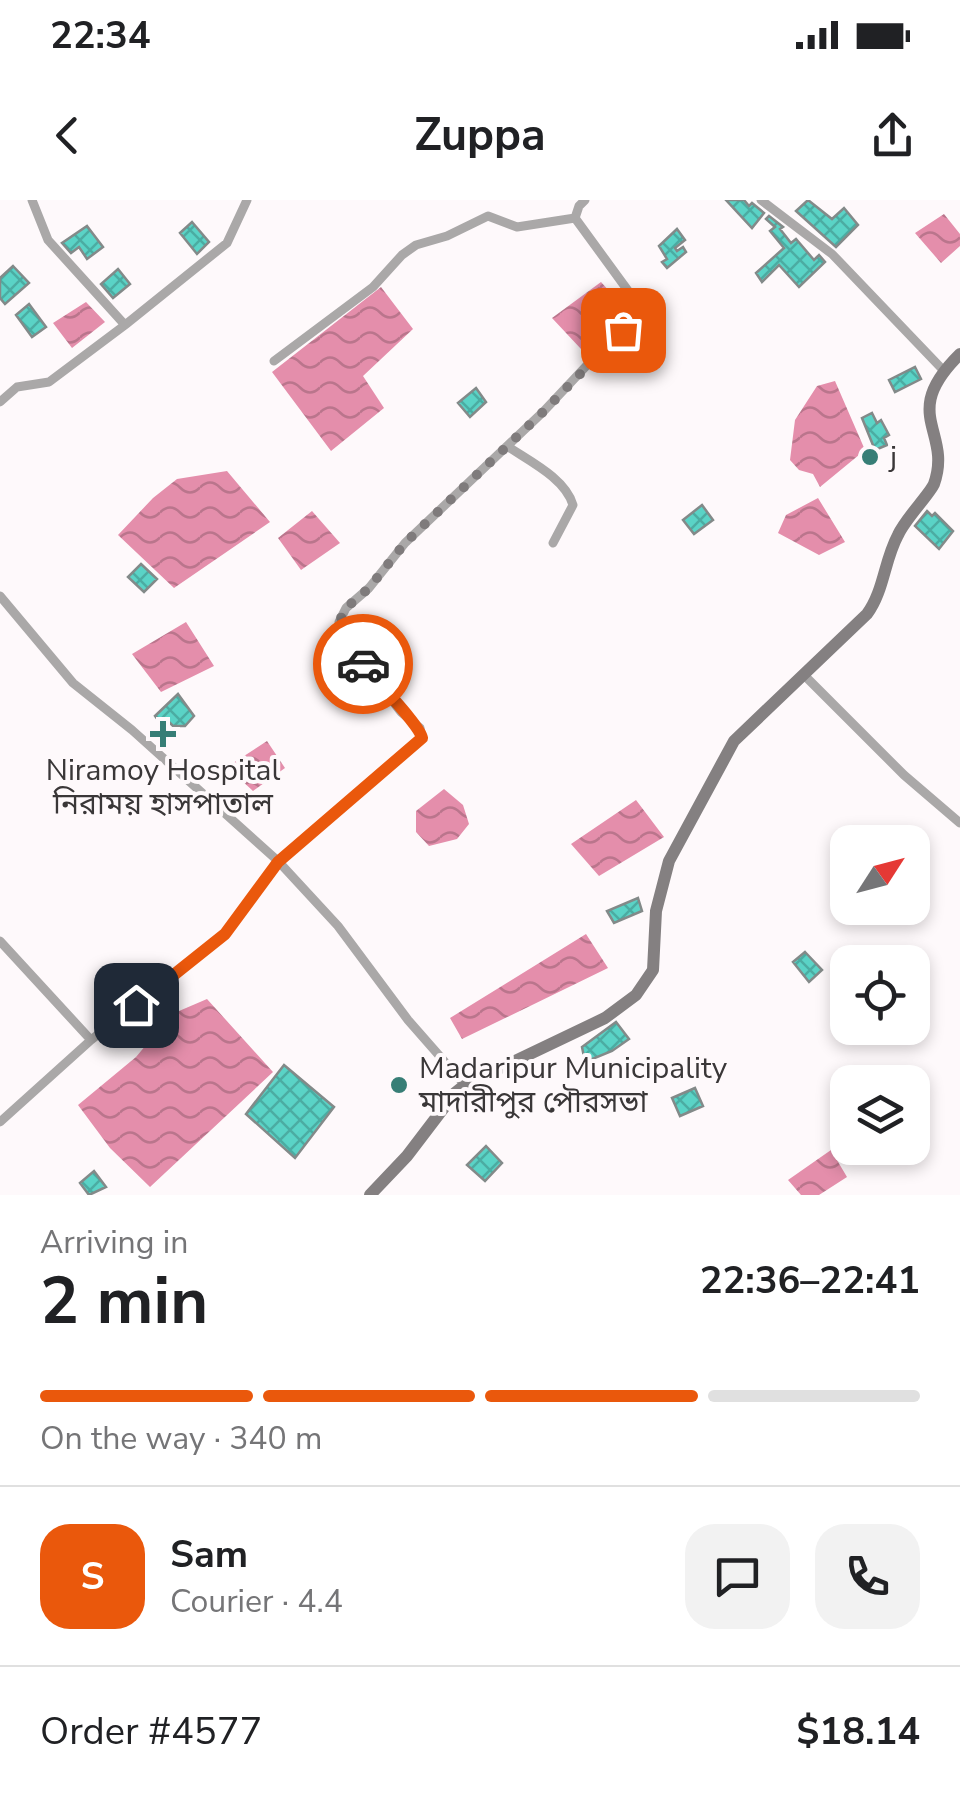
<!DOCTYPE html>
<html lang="en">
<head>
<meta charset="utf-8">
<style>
	body { margin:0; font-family:"Nunito Sans","Noto Sans Bengali",sans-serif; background:#f2f2f2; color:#202124; height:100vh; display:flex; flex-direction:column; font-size:38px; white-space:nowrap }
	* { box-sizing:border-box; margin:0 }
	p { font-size:32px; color:#757577 }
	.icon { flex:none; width:55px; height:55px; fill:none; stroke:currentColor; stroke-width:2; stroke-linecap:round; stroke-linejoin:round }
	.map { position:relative; height:995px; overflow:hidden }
	.details { display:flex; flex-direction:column; background:#fff; flex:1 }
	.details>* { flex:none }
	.needle { width:65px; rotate:54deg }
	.fabs { position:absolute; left:830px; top:625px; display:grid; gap:20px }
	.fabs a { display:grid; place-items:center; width:100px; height:100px; border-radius:20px; background:#fff; box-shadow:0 5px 15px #0003; font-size:50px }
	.pin { position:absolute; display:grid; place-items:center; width:85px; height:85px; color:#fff; margin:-42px; border-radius:20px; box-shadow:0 5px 15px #0006 }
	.courier { position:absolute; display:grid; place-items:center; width:100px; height:100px; margin:-50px; border:8px solid #ea580c; border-radius:50%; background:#fff; color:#222; box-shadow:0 2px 12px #0007 }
	.headline em { font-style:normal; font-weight:700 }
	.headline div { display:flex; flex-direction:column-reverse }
	.headline { display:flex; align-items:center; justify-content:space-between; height:170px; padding:0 40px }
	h1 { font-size:65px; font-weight:700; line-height:75px }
	.bar { display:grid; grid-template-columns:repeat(4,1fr); gap:15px 10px; align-content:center; height:120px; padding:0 40px }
	.bar i { height:12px; border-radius:8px; background:#e0e0e0 }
	.bar .active { background:#ea580c }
	.bar p { grid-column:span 4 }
	.line { display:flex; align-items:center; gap:25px; padding:0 40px; border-top:2px solid #e0e0e0 }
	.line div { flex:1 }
	.round { display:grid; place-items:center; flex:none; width:105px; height:105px; border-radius:30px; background:#f2f2f2 }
	.status { display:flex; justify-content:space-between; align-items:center; height:70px; padding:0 50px; background:#fff; direction:ltr }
	.status svg { height:28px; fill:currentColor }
	header { display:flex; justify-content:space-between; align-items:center; height:130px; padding:0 40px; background:#fff; font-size:45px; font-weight:700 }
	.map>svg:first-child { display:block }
</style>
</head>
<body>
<div class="status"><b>22:34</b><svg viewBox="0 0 49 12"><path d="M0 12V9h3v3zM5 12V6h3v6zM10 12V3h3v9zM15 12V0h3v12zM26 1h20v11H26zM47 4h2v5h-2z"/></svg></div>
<header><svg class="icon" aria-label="back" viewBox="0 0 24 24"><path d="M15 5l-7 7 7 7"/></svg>Zuppa<svg class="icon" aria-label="share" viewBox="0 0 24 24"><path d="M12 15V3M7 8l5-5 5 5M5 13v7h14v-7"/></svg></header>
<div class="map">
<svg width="960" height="995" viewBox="0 0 960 995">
	<defs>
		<pattern id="water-waves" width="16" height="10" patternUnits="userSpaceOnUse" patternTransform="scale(2.5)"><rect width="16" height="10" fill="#e48eab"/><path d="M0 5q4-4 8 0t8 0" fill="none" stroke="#ba758c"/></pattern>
		<pattern id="building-cross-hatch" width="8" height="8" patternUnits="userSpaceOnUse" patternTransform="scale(2.5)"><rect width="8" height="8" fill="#5ad3c6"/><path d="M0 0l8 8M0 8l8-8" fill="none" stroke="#4baca2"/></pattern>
	</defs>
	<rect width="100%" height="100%" fill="#fef9fb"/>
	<path fill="url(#water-waves)" d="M 944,14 L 960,34 L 960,46 L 941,63 L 915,33 Z
		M 601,82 L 628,112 L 581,149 L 552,118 Z
		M 381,87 L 413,129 L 363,176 L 384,208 L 331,251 L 272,172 Z
		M 86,102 L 105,122 L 72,148 L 53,123 Z
		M 835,181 L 865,250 L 820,287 L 813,274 L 799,270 L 790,260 L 795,220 L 817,186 Z
		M 227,271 L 270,322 L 174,388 L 118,335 L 153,298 L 177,279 Z
		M 818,298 L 845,342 L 819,355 L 778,333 L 786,315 Z
		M 312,311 L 340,343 L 301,370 L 278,338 Z
		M 186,422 L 214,466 L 161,492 L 132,454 Z
		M 267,541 L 285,568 L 253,591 L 227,567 Z
		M 444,589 L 463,605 L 469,624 L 457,639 L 429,646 L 416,632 L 416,611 Z
		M 636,600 L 664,637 L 599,676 L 571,644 Z
		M 586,734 L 608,768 L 462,839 L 450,818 Z
		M 207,799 L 273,872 L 150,987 L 110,948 L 78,905 L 136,857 L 172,814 Z
		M 831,950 L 847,977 L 819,995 L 801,995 L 788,980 Z"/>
	<path fill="url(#building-cross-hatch)" stroke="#838a89" stroke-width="2.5" d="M 726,0 L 744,0 L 749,6 L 752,3 L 764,13 L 752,28 Z
		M 808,0 L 832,19 L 844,8 L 858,25 L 836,47 L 796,11 Z
		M 769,16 L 783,27 L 780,29 L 791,43 L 796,39 L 814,60 L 819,55 L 825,62 L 799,87 L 779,65 L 762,82 L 756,73 L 784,48 L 770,31 L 775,27 L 766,19 Z
		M 192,22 L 209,42 L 197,54 L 180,33 Z
		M 87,26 L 103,47 L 87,59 L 79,47 L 71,53 L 62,43 Z
		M 677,29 L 685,40 L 675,48 L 677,51 L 683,47 L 686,52 L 667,68 L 662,62 L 667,59 L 659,46 Z
		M 13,66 L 29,83 L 5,104 L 0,98 L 0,78 Z
		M 118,69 L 130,84 L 113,98 L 101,84 Z
		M 29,104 L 46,127 L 32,137 L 16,115 Z
		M 915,167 L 921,179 L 895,192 L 889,180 Z
		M 476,188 L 486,202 L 470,217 L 458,203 Z
		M 872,213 L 877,223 L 881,220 L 889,235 L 884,238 L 887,245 L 875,250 L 862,218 Z
		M 702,305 L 713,320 L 694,334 L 683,320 Z
		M 927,311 L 932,316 L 935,313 L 953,331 L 939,349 L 915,326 Z
		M 141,364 L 157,379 L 144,392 L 128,377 Z
		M 178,494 L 194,516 L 185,526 L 173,526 L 169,522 L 161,524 L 155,516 Z
		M 638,698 L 642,711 L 614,723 L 607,711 Z
		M 805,752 L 822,770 L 809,782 L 793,762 Z
		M 616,822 L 629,839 L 612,851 L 585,862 L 582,847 Z
		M 284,865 L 334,907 L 295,958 L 246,914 Z
		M 695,888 L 703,906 L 680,916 L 672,898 Z
		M 486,946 L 502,963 L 485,981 L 467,965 Z
		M 94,971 L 106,987 L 89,995 L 80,983 Z"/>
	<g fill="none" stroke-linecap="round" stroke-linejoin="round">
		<path stroke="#aaa8a8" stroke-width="9" d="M 761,0 L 832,54 L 945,172
			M 125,125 L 227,43 L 247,0
			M 274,161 L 373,87 L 402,55 L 416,45 L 447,36 L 488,16 L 517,27 L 575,18
			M 0,202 L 17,187 L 49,182 L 125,125 L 48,40 L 32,0
			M 507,246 C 529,261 565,278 573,305 L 553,343
			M 0,396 L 73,483 L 132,530 L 278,661 L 338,726 L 408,820 L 465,885
			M 803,474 L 904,575 L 960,623
			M 0,741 L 91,840
			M 0,922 L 91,840 L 225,734 L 278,661 L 422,537 L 420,528 L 401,512 L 343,437 L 339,422 L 346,408 L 369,388 L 405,343 L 543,212 L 637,112 L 637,103 L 575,18 L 579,6 L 585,0"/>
		<path stroke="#848081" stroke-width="12" d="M 370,995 L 407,956 L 455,893 L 465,885 L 605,818 L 636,795 L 653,770 L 656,711 L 669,661 L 734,541 L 867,414 C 884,391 884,361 898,335 C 905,319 929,295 934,284 C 953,230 898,215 960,154"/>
	</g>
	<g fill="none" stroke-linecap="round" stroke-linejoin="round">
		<path stroke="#7f7b7c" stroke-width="10" stroke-dasharray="0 18" d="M 363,464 L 343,437 L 339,422 L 346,408 L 369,388 L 405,343 L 543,212 L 623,130"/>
		<path stroke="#ea580c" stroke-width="12" d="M 136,805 L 225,734 L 278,662 L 422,538 C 420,525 374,479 363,464"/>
	</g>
	<g fill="#377e76" stroke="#fef9fb" stroke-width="4">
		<circle cx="870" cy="257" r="10"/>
		<path d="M158 519h10v10h10v10h-10v10h-10v-10h-10v-10h10z"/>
		<circle cx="399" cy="885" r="10"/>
	</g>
	<g text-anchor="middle" stroke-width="8" stroke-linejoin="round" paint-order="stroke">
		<g font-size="30" fill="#3a3738" stroke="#fef9fb" text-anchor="start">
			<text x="890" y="267">j</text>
			<text x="163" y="580" text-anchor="middle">Niramoy Hospital<tspan x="163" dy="34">নিরাময় হাসপাতাল</tspan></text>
			<text x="419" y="878">Madaripur Municipality<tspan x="419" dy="34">মাদারীপুর পৌরসভা</tspan></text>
		</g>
	</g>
</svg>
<div class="fabs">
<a><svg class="needle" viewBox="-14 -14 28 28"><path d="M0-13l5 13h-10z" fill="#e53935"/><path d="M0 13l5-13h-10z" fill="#757577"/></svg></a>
<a><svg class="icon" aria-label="locate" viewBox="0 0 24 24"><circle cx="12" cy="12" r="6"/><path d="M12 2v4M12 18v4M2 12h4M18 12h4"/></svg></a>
<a><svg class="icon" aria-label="layers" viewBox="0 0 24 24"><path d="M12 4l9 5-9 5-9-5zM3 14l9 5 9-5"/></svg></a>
</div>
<div class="pin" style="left:623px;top:130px;background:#ea580c"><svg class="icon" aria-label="bag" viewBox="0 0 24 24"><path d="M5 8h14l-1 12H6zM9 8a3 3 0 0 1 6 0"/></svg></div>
<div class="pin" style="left:136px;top:805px;background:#1f2937"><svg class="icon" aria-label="home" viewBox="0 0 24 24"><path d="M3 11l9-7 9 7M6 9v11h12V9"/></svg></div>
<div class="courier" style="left:363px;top:464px"><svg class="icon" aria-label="car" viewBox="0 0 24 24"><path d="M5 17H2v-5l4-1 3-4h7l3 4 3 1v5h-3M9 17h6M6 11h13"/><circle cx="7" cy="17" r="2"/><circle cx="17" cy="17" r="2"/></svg></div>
</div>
<section class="details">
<div class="headline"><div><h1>2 min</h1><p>Arriving in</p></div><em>22:36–22:41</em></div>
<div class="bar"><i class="active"></i><i class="active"></i><i class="active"></i><i></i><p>On the way · 340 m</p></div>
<div class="line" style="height:180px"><b class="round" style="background:#ea580c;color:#fff">S</b><div><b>Sam</b><p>Courier · 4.4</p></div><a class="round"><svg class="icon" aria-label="chat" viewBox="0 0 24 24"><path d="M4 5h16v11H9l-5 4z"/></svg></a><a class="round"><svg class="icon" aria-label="phone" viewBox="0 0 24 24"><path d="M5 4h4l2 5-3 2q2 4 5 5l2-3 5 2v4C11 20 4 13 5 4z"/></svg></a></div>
<div class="line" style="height:130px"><div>Order #4577</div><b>$18.14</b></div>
</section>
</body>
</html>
